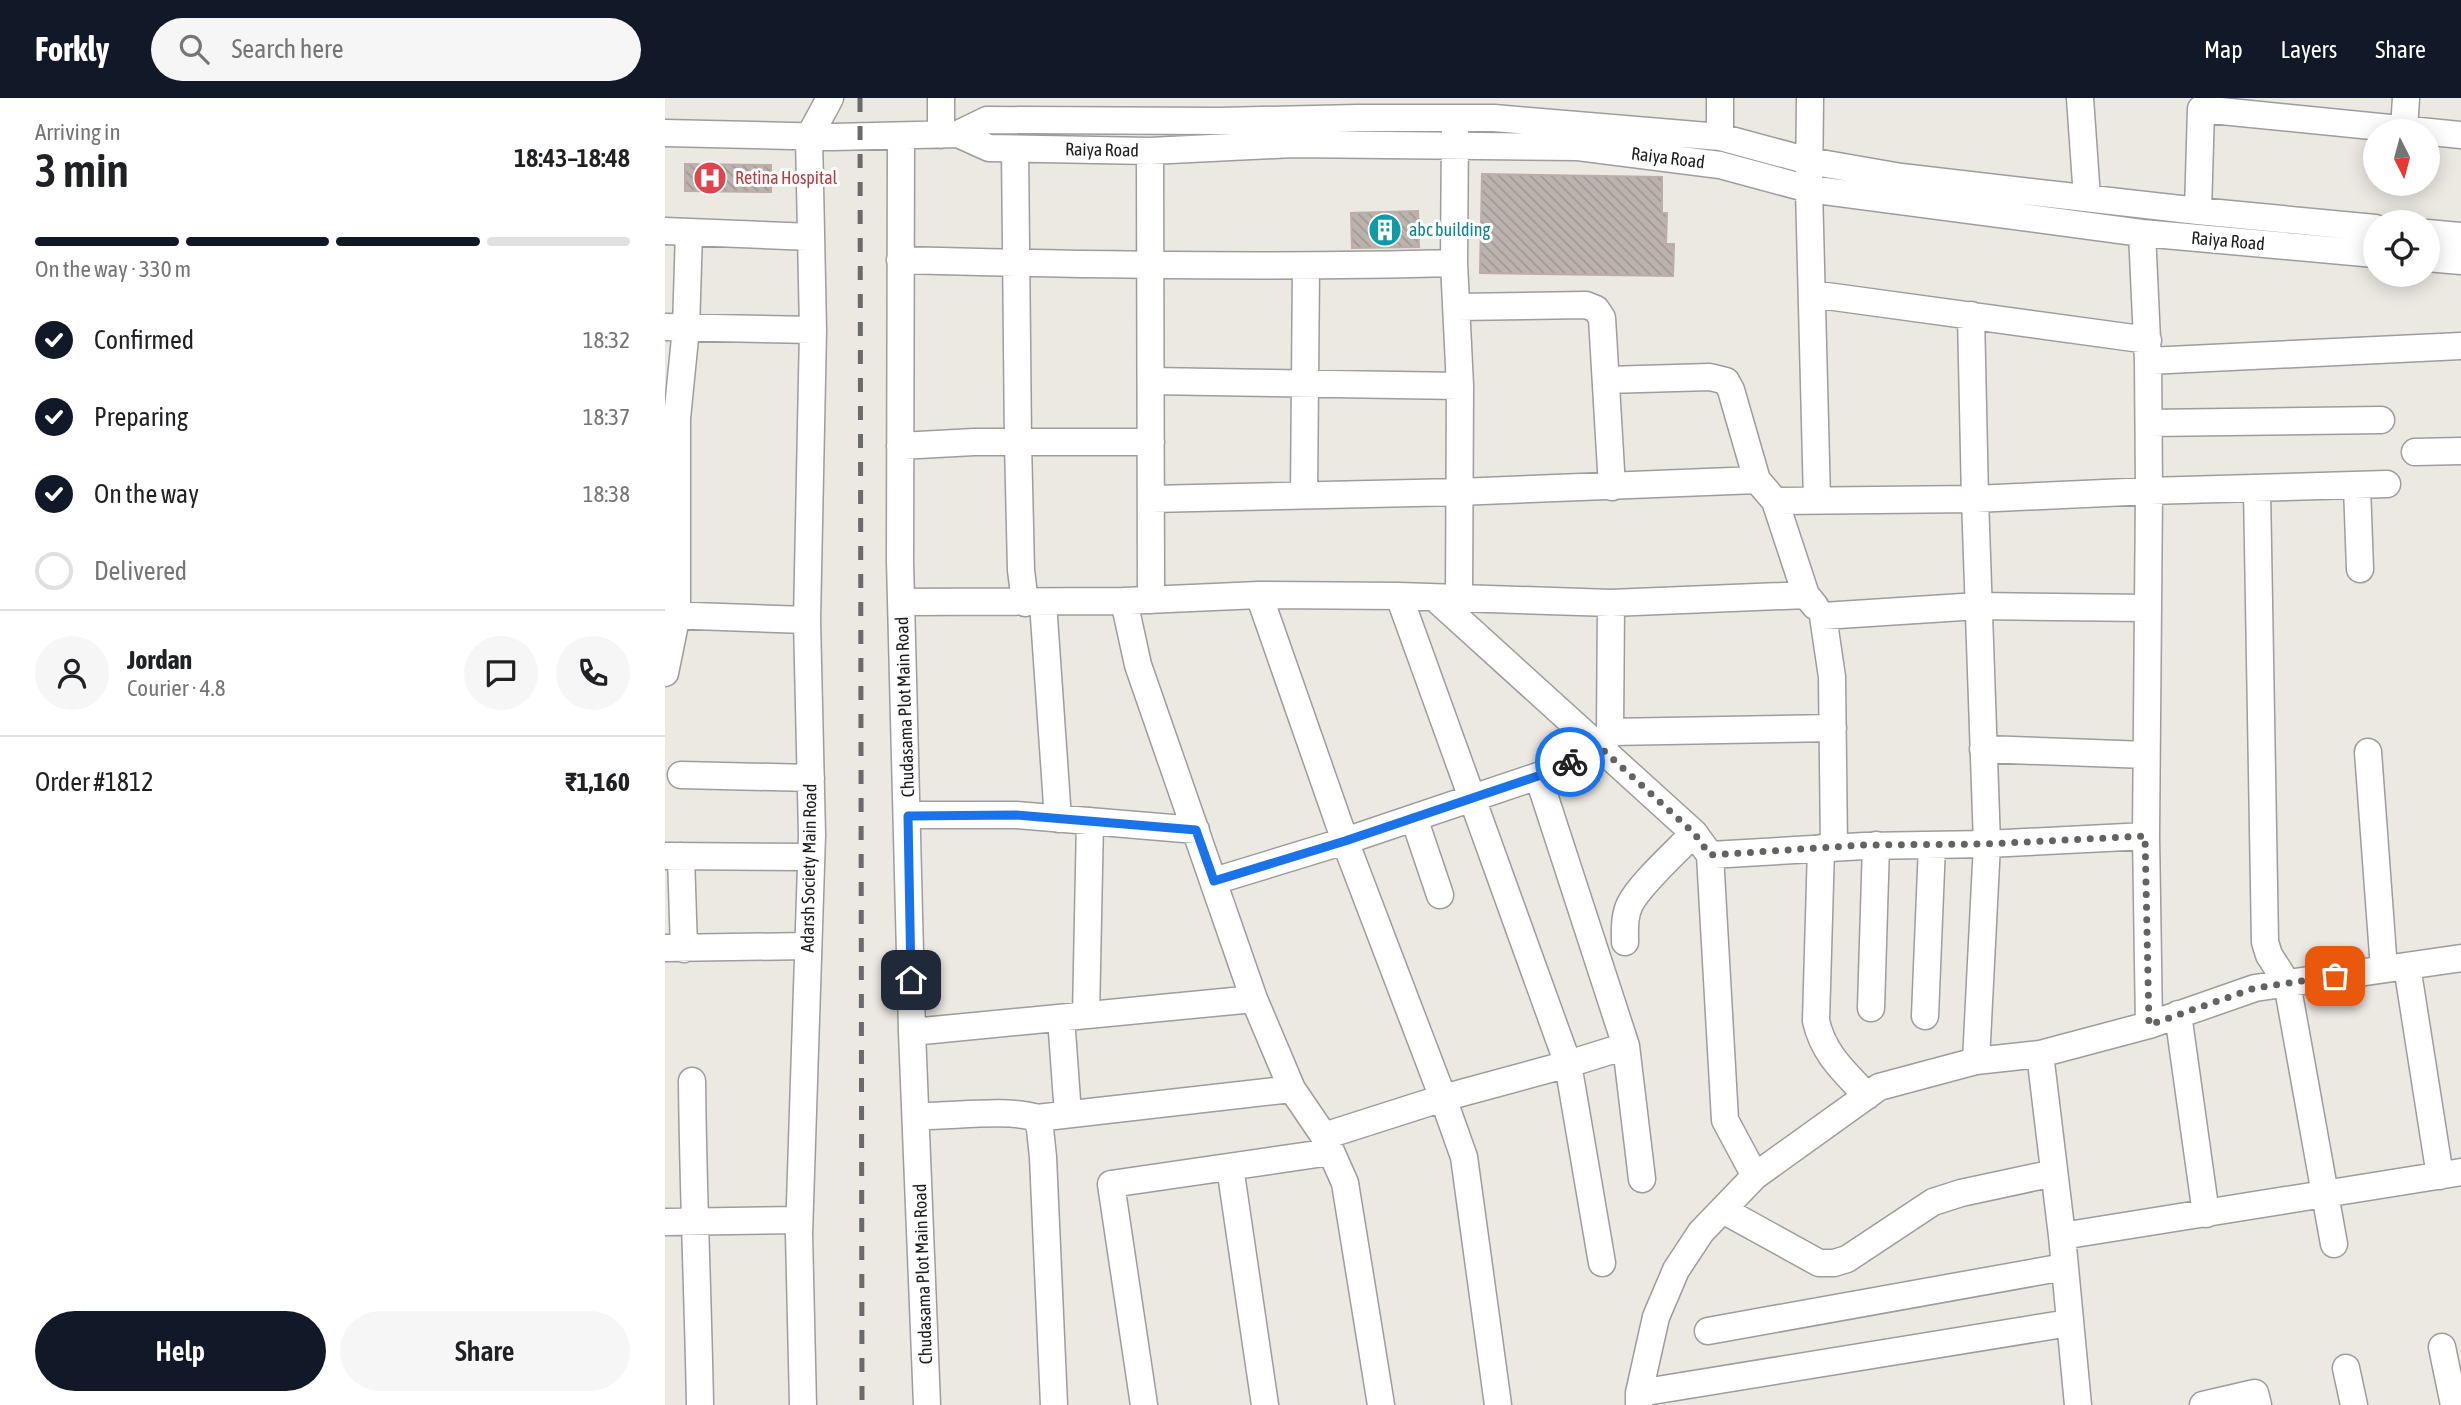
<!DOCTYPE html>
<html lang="en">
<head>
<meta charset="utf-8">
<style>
	body { margin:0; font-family:"Asap Condensed",sans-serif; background:#f6f6f6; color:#202124; height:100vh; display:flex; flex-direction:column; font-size:26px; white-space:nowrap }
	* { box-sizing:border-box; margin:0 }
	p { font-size:23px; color:#757577 }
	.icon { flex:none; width:38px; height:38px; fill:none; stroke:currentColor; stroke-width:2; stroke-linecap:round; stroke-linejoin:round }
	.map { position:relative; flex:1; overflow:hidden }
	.sheet { display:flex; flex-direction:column; background:#fff; width:665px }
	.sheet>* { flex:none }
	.needle { width:46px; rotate:174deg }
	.fabs { position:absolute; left:1698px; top:21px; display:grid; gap:14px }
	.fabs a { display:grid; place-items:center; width:77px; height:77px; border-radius:50%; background:#fff; box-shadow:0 4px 18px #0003; font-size:35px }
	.pin { position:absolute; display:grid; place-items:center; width:60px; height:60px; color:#fff; margin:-30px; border-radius:14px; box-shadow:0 4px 10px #0006 }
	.courier { position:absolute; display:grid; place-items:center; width:70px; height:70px; margin:-35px; border:5px solid #1a73e8; border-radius:50%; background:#fff; color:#222; box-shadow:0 2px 9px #0007 }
	.head em { font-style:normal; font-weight:600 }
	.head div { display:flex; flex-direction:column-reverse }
	.head { display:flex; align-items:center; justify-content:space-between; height:119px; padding:0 35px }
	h1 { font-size:46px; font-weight:600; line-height:52px }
	.bar { display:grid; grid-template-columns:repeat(4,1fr); gap:10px 7px; align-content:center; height:84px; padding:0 35px }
	.bar i { height:9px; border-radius:5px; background:#e0e0e0 }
	.bar .on { background:#111827 }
	.bar p { grid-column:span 4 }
	.line { display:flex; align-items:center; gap:18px; padding:0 35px; border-top:2px solid #e0e0e0 }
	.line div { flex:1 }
	.round { display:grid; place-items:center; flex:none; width:74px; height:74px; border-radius:37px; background:#f6f6f6 }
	ol { padding:0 35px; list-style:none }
	li { display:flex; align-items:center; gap:21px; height:77px }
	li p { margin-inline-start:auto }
	li .icon { padding:7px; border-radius:50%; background:#111827; color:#fff; stroke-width:4 }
	li:last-child { color:#757577 }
	li i { width:38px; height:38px; border:4px solid #e0e0e0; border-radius:50% }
	.cta { display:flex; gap:14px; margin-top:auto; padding:14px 35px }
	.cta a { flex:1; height:80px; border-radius:42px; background:#111827; color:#fff; font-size:28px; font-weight:600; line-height:80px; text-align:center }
	.cta a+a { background:#f6f6f6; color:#202124 }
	header { display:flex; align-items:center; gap:42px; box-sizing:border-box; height:98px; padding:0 35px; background:#111827; color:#fff }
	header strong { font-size:33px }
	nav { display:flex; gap:38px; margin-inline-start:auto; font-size:24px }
	.search { width:490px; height:63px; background:#f6f6f6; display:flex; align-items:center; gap:18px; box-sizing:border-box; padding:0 24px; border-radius:38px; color:#757577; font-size:26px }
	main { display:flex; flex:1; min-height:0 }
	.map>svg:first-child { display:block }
</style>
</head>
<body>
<header>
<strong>Forkly</strong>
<div class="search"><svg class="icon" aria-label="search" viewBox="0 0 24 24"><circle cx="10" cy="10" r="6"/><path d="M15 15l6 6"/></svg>Search here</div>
<nav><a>Map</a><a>Layers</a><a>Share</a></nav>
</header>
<main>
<section class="sheet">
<div class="head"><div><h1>3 min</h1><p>Arriving in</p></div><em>18:43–18:48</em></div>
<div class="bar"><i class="on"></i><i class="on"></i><i class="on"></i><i></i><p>On the way · 330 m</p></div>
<ol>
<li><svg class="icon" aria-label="check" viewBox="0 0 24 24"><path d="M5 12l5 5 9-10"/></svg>Confirmed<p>18:32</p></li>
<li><svg class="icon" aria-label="check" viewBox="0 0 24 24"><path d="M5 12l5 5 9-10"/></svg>Preparing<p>18:37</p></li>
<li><svg class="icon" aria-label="check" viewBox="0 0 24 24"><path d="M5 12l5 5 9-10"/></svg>On the way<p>18:38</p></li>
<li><i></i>Delivered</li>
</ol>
<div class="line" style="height:126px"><a class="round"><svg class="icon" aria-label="person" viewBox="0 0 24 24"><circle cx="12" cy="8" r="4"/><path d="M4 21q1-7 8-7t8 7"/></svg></a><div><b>Jordan</b><p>Courier · 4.8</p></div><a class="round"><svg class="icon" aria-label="chat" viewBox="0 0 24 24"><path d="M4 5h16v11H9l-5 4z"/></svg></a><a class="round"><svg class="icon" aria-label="phone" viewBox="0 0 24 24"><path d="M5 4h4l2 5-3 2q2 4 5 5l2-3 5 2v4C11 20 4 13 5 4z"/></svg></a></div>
<div class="line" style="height:91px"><div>Order #1812</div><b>₹1,160</b></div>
<div class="cta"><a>Help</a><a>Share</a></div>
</section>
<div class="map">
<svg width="1796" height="1307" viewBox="0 0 1796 1307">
	<defs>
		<pattern id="building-back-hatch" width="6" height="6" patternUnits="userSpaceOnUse" patternTransform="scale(1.75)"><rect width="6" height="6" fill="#bcb3af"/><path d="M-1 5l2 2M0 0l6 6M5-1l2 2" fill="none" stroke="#a19996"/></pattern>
	</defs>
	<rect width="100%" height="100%" fill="#ece8e2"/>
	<path fill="url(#building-back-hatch)" stroke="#bcada6" stroke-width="2" d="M 20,66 L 106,67 L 106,94 L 20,93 Z
		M 817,76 L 997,79 L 997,115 L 1002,115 L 1001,146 L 1009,146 L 1008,178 L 815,175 Z
		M 753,113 L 754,149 L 687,150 L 686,115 Z"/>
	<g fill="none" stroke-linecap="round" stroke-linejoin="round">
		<defs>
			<path id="minor" d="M 276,0 L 276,37
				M 1055,0 L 1055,39
				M 1145,0 L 1144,91 L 1152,402
				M 1415,0 L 1422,100
				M 790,30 L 789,165 L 795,288 L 794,500
				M 1739,31 L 1741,0
				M 0,35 L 168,39 L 293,36 L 322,22 L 555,23 L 693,20 L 829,20 L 1055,39 L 1144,63 L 1236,79 L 1533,113 L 1710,130
				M 293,36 L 324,50 L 485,53 L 628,46 L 913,49 L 1055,67 L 1144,91 L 1477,135 L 1710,156
				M 236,38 L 235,463 L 247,934 L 262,1307
				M 350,51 L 353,344 L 356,472 L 360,505
				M 485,53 L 486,502
				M 1533,113 L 1536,11 L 1796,37
				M 0,133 L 146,139
				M 1477,135 L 1483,263 L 1484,393 L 1481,738 L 1484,927
				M 1762,135 L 1796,138
				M 1762,160 L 1796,163
				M 235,162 C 420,167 604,170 789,165
				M 1147,196 L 1483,242
				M 792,209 L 921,207 L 931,211 L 937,220 L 947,389
				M 1306,217 L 1310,401 L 1322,746 L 1481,738
				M 0,229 L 148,232
				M 1483,263 L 1796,248
				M 941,282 L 1045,279 L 1061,283 L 1066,292 L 1092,382 L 1110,403 L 1141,497 L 1150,508
				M 486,283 L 795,288
				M 1484,325 L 1716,322
				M 235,348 L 309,344 L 486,344
				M 1750,354 L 1796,353
				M 1692,388 L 1695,471
				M 1592,391 L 1600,844 L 1604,857 L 1622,885 L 1669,1146
				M 639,397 L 641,169
				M 486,401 L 793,394 L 1092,382
				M 1110,403 L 1310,401 L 1484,393 L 1722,386
				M 594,497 L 680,743 L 778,1000 L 659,1038 L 627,991
				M 734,498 L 903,966 L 778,1000 L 799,1059 L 833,1307
				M 770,500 L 1029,735 L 1045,757 L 1060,1022 L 1090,1078
				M 237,504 L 459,503
				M 378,505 L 393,721
				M 0,517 L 142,522
				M 0,575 L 12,516 L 12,320 L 21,230 L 24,134
				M 945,634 L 1168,630
				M 1318,651 L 1481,657
				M 1703,654 L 1719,871
				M 16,677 L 146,680
				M 873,678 L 961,948 L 977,1081
				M 243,717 L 351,717 L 531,732
				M 749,720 L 775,797
				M 1156,750 L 1151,923 C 1159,957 1179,973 1202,998
				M 1169,750 L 1167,579 L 1158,518 L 1313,508 L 1482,510
				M 1045,757 L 1199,748 L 1322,746 L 1311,963
				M 0,758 L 146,759
				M 16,758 L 19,851
				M 549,783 L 680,743 L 873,678 L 937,651 L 945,634 L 946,505
				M 960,844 C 960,831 959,818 965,806 C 975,786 1012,753 1029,735
				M 0,850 L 143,848
				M 1742,868 L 1775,1078
				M 589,901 L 473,567 L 459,503 L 594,497 L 734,498 L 946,505 L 1141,497
				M 1206,910 L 1211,747
				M 1513,916 L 1541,1116
				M 421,917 L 425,723
				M 1260,918 L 1267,747
				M 396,920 L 403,1016
				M 247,934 L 589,901 L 627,991 L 372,1020
				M 1375,956 L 1397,1138 L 1413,1307
				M 27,983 C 28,1091 33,1199 35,1307
				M 251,1018 C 286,1019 341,1010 372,1020 L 375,1031 L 378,1059 L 389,1307
				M 660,1040 L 680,1085 L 716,1307
				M 565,1069 L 600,1307
				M 1058,1112 L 1154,1165 L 1169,1165 L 1182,1161 L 1268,1104 L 1296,1095 L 1389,1075
				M 0,1124 L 134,1122
				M 1397,1138 L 1796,1074
				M 937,1165 L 903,966 L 961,948
				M 1043,1233 L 1399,1169
				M 1777,1249 L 1789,1307
				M 1681,1270 L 1689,1307
				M 974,1295 L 1404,1225
				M 138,1307 L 134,1136 L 147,737 L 142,522 L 148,232 L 144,39 L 165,0
				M 479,1307 L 446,1086 L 666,1054
				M 974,1307 L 974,1295 L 991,1219 L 1011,1172 L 1036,1134 L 1090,1078 L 1214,989 L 1311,963 L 1375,956 L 1484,927 L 1590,890 L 1796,860
				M 1538,1307 L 1590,1295 L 1593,1307"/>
		</defs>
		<use href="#minor" stroke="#9d9d9d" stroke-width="29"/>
		<use href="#minor" stroke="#fff" stroke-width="26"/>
		<path stroke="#6a6a6a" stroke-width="5" stroke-dasharray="14 14" stroke-linecap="butt" d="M 195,0 L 197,1307"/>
	</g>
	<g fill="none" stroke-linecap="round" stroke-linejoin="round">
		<path stroke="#656361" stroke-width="7" stroke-dasharray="0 12.6" d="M 905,664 L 937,651 L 1029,735 L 1045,757 L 1199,747 L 1322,746 L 1480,738 L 1484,927 L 1590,890 L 1670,878"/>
		<path stroke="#1a73e8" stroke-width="9" d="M 246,882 L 243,718 L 351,717 L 531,732 L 549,783 L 680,743 L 873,678 L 905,664"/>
	</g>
	<defs>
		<symbol id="hospital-disc" viewBox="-11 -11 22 22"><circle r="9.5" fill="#e0444e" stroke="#fff"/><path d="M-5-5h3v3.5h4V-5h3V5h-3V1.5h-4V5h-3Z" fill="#fff"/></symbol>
		<symbol id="building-disc" viewBox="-11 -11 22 22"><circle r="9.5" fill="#0f9aa8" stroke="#fff"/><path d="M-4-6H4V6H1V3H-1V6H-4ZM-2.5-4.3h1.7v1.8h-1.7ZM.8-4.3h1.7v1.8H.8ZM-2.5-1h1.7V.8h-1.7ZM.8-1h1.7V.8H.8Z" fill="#fff"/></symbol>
	</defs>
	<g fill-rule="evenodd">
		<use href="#hospital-disc" x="26" y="61" width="38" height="38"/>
		<use href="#building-disc" x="701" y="113" width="38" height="38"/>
	</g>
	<g text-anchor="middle" stroke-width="6" stroke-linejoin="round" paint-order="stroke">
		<g font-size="18" fill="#1c1c1c" stroke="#fff">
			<text transform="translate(437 52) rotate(1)" y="6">Raiya Road</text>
			<text transform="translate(1003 60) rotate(7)" y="6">Raiya Road</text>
			<text transform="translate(1563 143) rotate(5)" y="6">Raiya Road</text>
			<text transform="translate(240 609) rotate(-92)" y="6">Chudasama Plot Main Road</text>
			<text transform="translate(144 770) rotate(-89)" y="6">Adarsh Society Main Road</text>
			<text transform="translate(258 1176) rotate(-92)" y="6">Chudasama Plot Main Road</text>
		</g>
		<g font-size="18" fill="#be3a42" stroke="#fff" text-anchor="start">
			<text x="70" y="86">Retina Hospital</text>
		</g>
		<g font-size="18" fill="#0d838f" stroke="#fff" text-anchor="start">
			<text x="744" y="138">abc building</text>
		</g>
	</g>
</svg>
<div class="fabs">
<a><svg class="needle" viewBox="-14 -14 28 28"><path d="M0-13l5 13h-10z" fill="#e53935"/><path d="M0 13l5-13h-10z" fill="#757577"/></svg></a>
<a><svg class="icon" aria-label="locate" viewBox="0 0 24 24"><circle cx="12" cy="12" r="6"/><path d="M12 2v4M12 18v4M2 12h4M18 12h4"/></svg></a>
</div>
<div class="pin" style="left:1670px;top:878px;background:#ea580c"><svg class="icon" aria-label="bag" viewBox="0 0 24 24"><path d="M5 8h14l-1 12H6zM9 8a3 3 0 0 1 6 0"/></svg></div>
<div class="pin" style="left:246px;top:882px;background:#1f2937"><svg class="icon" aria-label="home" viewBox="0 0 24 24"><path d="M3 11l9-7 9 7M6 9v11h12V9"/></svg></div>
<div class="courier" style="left:905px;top:664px"><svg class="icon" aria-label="bike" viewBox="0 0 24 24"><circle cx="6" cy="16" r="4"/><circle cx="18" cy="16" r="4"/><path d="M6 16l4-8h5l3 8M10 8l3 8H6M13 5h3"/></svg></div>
</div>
</main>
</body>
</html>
